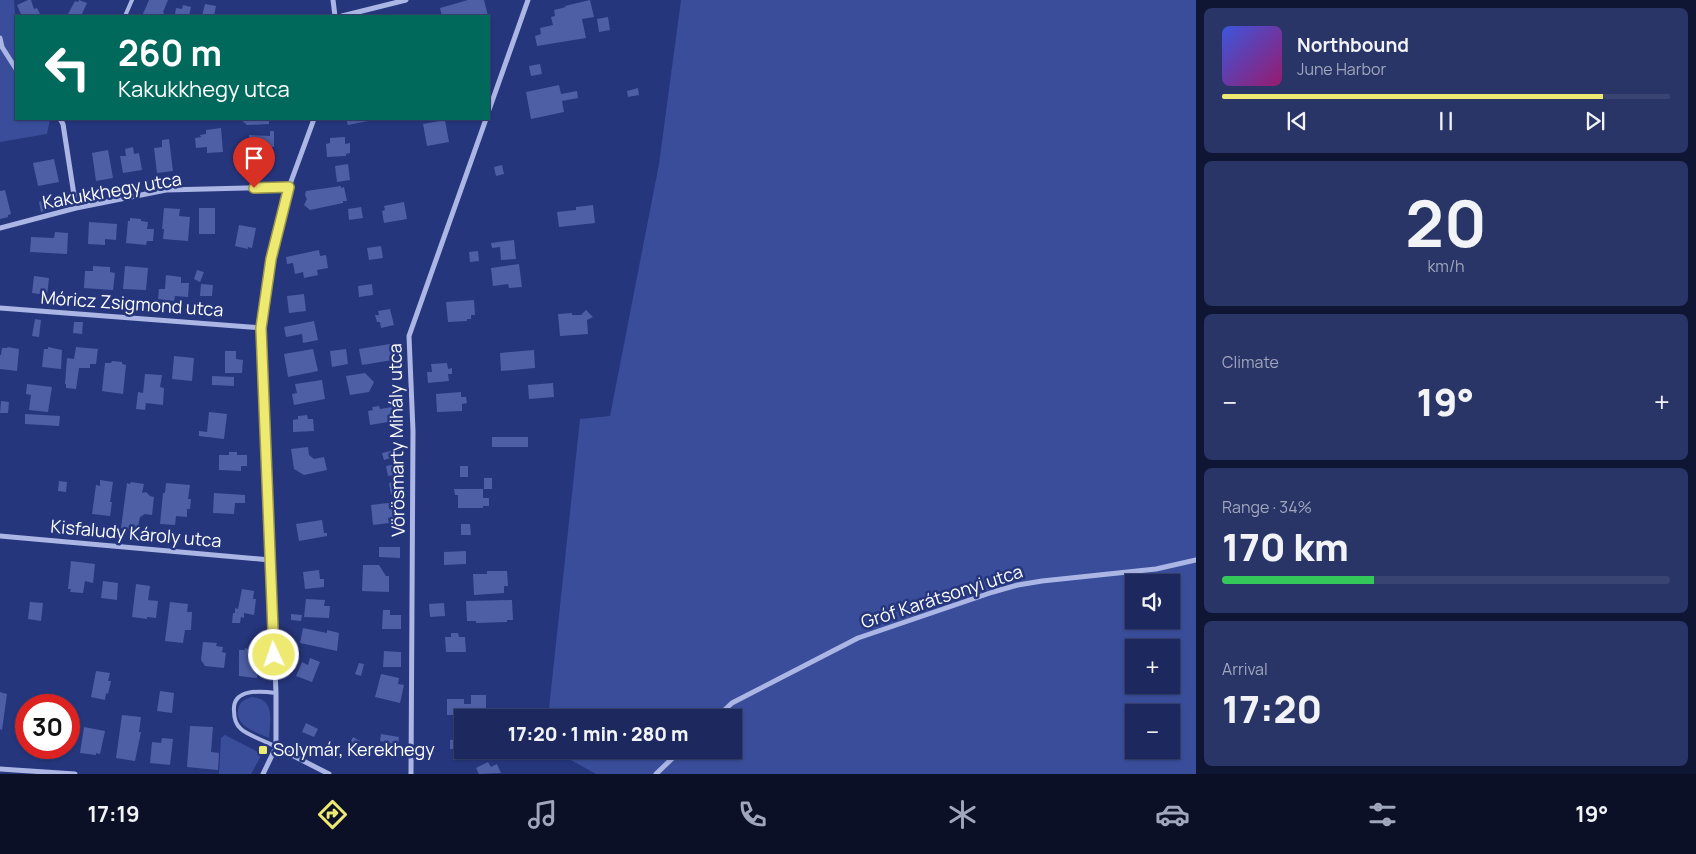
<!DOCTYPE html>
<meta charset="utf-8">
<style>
body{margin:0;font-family:Manrope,sans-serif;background:#293467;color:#f1f3f6;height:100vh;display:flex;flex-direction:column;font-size:19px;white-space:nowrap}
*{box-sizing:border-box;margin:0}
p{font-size:16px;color:#a0a6bc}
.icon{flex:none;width:28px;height:28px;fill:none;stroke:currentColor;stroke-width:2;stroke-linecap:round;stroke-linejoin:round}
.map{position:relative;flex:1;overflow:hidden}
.panel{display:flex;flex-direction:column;gap:8px;padding:8px;background:#0f1634;width:500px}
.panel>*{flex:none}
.banner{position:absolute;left:15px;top:15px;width:475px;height:105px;border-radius:0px;box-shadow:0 1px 4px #0004,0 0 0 1px #3a4473;background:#00695c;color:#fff;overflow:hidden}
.controls{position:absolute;left:1125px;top:574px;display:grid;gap:10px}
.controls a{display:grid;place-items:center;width:55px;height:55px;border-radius:0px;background:#1c285e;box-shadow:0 1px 4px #0004,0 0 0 1px #3a4473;font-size:25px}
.speed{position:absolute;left:15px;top:694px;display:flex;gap:10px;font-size:25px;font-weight:700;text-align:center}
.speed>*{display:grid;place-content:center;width:65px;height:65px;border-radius:50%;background:#1c285e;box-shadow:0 1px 4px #0004,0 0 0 1px #3a4473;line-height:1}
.speed .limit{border:8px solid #d22;background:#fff;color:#111}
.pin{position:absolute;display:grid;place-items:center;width:42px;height:42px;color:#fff;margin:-51px -21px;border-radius:50% 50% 50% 0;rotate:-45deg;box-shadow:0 0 5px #0007}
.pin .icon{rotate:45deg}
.me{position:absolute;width:55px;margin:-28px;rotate:357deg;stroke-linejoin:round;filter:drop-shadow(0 0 4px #0008)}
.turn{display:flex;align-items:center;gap:18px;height:105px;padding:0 20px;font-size:22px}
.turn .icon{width:65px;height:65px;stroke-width:2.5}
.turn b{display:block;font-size:35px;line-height:42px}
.big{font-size:38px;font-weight:800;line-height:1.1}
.panel .widget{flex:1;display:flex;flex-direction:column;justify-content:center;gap:8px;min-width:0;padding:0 18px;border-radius:8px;background:#293467}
.panel .dial{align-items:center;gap:0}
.dial b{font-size:65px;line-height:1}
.song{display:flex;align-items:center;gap:15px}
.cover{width:60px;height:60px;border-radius:8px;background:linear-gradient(135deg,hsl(230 70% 55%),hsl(320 70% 35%))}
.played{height:5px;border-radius:2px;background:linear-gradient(90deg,#eee970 85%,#3a4473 85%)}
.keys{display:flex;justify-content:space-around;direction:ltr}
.heat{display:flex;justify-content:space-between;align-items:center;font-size:28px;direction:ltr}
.charge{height:8px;border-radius:4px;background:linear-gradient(90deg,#34c759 34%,#3a4473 0)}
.trip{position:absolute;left:454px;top:709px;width:288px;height:50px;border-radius:0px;background:#1c285e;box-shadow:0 1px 4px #0004,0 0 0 1px #3a4473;font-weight:800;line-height:50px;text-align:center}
.tabs{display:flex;height:80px;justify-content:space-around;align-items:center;background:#0b1026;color:#a0a6bc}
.tabs .icon{width:35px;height:35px}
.tabs .active{color:#eee970}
.tabs b{font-size:22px;color:#f1f3f6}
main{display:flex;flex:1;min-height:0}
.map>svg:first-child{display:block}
.green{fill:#394d9a;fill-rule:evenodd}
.building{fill:#4e5fa6}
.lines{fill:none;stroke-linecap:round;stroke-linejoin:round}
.service{stroke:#abb6e5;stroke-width:4}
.minor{stroke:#abb6e5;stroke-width:5}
.route-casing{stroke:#9b9749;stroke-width:12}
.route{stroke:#eee970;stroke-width:9}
.poi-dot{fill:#eee970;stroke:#26367d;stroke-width:2}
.labels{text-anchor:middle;stroke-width:5;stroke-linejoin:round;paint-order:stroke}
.street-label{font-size:18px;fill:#fff;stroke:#26367d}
.poi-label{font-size:18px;fill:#fff;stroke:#26367d;text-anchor:start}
</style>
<main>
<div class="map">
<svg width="1196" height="774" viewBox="0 0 1196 774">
<rect width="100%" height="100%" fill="#26367d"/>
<path class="green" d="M0,0H14L16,28V119H50L47,134L0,142Z
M681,0H1196V774H596L553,750H732V718H548L580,419L610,416L659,164ZM1134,582H1171V620H1134ZM1134,648H1171V685H1134ZM1134,712H1171V750H1134Z
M252,697C276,699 270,721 269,738C257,732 235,727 238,710C239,702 245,699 252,697Z
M225,735L262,754L251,774H219L221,738Z"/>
<path class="building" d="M28,0H31L34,9L37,8L41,16H16L21,14L17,5Z
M79,0L87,3L81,16H72L68,14L75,1L78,2Z
M149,0H168L163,12H164L163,16H142Z
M468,0H484L488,16H442L440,8Z
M590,0L594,17L582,19L586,38L537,46L535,36L541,34L540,28L553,25L551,17L555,16L554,10L566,7L565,6Z
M205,4L216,6L214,16H202Z
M183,5L191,7L189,16H172V14H175L176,8L182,9Z
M608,17L610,30L599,32L597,19Z
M540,64L542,74L531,76L529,66Z
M559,85L561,94L577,91L578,98L562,101L564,112L531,119L526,92Z
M638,88L639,95L628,97L627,91Z
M240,119H269V124L247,125Z
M346,119H373V120L348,125Z
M445,120L449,142L427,146L423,124Z
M221,128L223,152L207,153V147L196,148L195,138L201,137L200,135L206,134V130Z
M270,131H274V147H268V150L249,149V135L270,136Z
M345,137V144L350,143V153L346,154V156L327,157L326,144L330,143V138Z
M169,139L173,171L157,173L154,148L162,147V140Z
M133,147L134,154L139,153L142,170L123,173L120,156H126L125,149Z
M108,150L113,178L96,181L92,153Z
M54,159L59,182L38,186L33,163Z
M348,164L350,180L337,182L335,166Z
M502,165L504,174L496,176L494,167Z
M341,186V188L344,187L347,201H343V203L310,210L304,205L307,199L305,195L306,191Z
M5,190L11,214L8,215V217L0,219V191Z
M48,199L50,209L41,212L39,202Z
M404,202L407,219L384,223L382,211L385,210L384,206Z
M593,205L595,223L559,227L557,212L576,210V207Z
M361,207L363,218L349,220L348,209Z
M164,208L180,209L179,216L190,217L188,241L163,239L164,229H162Z
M199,208H215V234H199Z
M130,218L141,219V221L148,222L147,229H154L153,241H147L146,245L126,243L128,221H130Z
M89,222L117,224L116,240L105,239V245L88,244Z
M239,225L256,228L252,248L248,247V249L235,246Z
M55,232L68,233L67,254L30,252L31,237L54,238Z
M514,240L516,259L501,260L500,247L492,248L491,243Z
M381,246L383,258L369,260L367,248Z
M319,250L320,256L326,255L328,268L317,270L318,275L304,278L303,272L295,274L293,263L287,264L286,257Z
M478,251L479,261L470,262L469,252Z
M519,264L522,287L509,288L508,284L493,286L491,268Z
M93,266L110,267V272L115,273L113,290L84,288L85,271H93Z
M125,266L148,268L146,290L123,289Z
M197,270L204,272L200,282L194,279Z
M166,275L181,277V283H189L188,297L175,296L174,301L158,299L159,289H165Z
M34,276L49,278L47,295L32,293Z
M201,284L213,285L212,296H200Z
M372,284L373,295L359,297L358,286Z
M304,294L306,311L289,313L287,296Z
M474,300L475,315H471V319H467V321L448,322L446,302Z
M390,309L394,325L381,328L380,322H377L375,315H379L378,311Z
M586,310L593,317L587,320L588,334L560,336L558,314L572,313V315H581Z
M35,319L41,320L39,337L32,336Z
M314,321L318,340L303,343L302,334L286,337L284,327Z
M74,322H83L82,334L73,333Z
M390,344L393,360L362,365L359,349Z
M8,347L19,349L17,371L0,369V355H1L2,348H7Z
M48,347L62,350L61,369L42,367L44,349H48Z
M76,347L98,349L96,364H90V368H79L76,389L66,388V384H65L67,358L74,359Z
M313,349L318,371L288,377L284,354Z
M346,349L348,364L332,367L330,351Z
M534,350L535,368L501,371L500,353Z
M225,351H236V359L243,360L242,373H225Z
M174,356L194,358L192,381L172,379Z
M112,361L122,362V364L126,365L123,394L102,391L105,363H111Z
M447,363L448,369L452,368V374H448L449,381L428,383L427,372H432L431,364Z
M365,373L374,382L369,392L350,395L346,376Z
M145,374L162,375L160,387L164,388L163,405L146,403L145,410L136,409L138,392L143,393Z
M212,376L234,377V386L212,385Z
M322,380L325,399L294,405L292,394L297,393L295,384Z
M553,383L554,397L529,399L528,385Z
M27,384L52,387L48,412L29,410L31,395L26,394Z
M461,392V397H466L467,403L462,404V411L437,412L436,394Z
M1,401L9,402L8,413H0Z
M379,406L380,409L392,407L394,421L370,425L368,411L373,410L372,407Z
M209,412L227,414L224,439L199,436V431L207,432Z
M25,414L60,416L59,426L25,424Z
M307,415L308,419H313L314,431L293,432V420L298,419V416Z
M492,437H528V447H492Z
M308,447L309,455L314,459L324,457L327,470L304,475L294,469L291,449Z
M395,450L397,456L384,460L382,453Z
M229,452H237V455H247V466H241V471L219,470V455H229Z
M397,464L399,474L388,476L386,466Z
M460,466H468V477H460Z
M484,478H492V489H484Z
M100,480L113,482L110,502H112L110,516L92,514L96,485L100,486Z
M59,481L67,482L66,492L58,491Z
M399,481L401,493L391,495L389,483Z
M131,482L144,484L142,493L146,492L150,496L154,497L152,515L145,514L140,517L137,531L121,528L127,483L130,484Z
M166,483L190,485L188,499H191L190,509H187V517L176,516L175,525L160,524L163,493H165Z
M454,489H483V498H489V506H483V508H458V495H455Z
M214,493L245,495V503H235L234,514L213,513Z
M396,502L398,517L388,518L389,523L373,525L371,505Z
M322,520L324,533H327V536L299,541L296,524Z
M461,524H470L471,535H461Z
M379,547H400V558L379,557Z
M466,551V564L444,565V552Z
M71,561L95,564L93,583L85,581L83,593L70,592L71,589H68Z
M363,565H379L386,576H389V592L362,591Z
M319,570L320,579H324V587L305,589L303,572Z
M487,571H507L508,586H504V593L474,595L473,574H487Z
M103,581L118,583L117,600L101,598Z
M136,584L150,586L148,600L158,601L156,618L147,617V619L132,617Z
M242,589L254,591L253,599H256L254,615L244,613V618L241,617L240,623H232L233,613H235V608L238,609Z
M306,599L325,600L324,606H330L329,618L304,617Z
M512,600L513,620H507V622L476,623V621H467L466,601Z
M30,602L43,603L41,621L28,619Z
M170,602L188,604L187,612H192L191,630H185L183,643L165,641Z
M444,603L445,616L430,617L429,604Z
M383,610H390V615H401V629H382Z
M291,614L302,615L301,621L291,620Z
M303,628L327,633V630L339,633L337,651L300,643Z
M451,633H458L459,637H465L466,652H446L445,637H451Z
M203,642L217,643L216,646L223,647L222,652L226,653L224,668L205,666L201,660Z
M245,648L260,652L257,678L239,676V650H245Z
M384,651L401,652V667H383Z
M310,658L320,662L312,682L296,676L302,662L308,665Z
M359,663L364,664L361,676L355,674Z
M96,671L110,673L108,681H111L108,694L106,693L105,700L91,697Z
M381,674L399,678L398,684L404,685L400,703L375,697Z
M160,691L174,693L172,713L157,711Z
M0,692L7,694L2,730L0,729Z
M471,695H486V715H473V718L455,719V715H447V699H464V704H471Z
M69,712L76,713L74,725L69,733Z
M122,715L141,717L139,732H141L135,761L116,758Z
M306,723L318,729L314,737L302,732Z
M190,726L213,727L211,752L219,753L218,770L187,767Z
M84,727L105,731L100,754L96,753V755L80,753Z
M381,734L399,737L398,745L380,741Z
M353,737L360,741L353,755L346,751Z
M162,738L173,739L170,765L150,763L152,742L161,743Z
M462,739V749H450V740Z
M48,748H66L65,754L47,752Z
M488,762L491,767L497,764L501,773L479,774L476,768Z"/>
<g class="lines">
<path class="service" d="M125,16L132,0
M276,747C266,741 249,736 241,729C235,724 234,718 234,711C232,688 261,691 276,693"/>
<path class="minor" d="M333,0L335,16
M342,16L406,0
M0,38L2,47L16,69
M489,110L528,0
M60,119L63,124L76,208
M0,228L76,208L166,190L289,187
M0,308L261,328
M0,536L270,560
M716,718L732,703L858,638L993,592L1018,585L1042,581L1156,569L1196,560
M276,747L329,774
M0,769L75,774
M263,774L276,747V693L261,328L271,259L289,187L314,119
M411,774L413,431L409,336L486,119
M656,774L681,750"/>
</g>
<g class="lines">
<defs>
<path id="route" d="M254,188L289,187L271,259L261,328L274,655"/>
</defs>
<use href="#route" class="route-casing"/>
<use href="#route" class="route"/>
</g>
<rect class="poi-dot" x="258" y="745" width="10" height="10" rx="2.5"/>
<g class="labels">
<g class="street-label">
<text transform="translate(112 191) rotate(-10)" y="6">Kakukkhegy utca</text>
<text transform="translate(132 304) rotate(4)" y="6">Móricz Zsigmond utca</text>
<text transform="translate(397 440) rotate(-91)" y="6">Vörösmarty Mihály utca</text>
<text transform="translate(136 534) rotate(5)" y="6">Kisfaludy Károly utca</text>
<text transform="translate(942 597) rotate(-18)" y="6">Gróf Karátsonyi utca</text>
</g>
<g class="poi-label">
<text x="273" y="756">Solymár, Kerekhegy</text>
</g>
</g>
</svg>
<div class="controls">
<a><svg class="icon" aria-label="sound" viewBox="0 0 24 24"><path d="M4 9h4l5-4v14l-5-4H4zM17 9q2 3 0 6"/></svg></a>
<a>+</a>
<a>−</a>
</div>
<div class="speed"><div class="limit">30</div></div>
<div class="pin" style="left:254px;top:188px;background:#d93025"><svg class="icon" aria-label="arrive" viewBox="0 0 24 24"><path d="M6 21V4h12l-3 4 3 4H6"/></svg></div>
<svg class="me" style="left:274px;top:655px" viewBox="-20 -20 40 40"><circle r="17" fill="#eee970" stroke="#fff" stroke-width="3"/><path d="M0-11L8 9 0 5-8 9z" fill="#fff"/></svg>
<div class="trip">17:20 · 1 min · 280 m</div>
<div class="banner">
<div class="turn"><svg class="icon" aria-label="left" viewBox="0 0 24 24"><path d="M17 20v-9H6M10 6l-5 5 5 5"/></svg><div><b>260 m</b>Kakukkhegy utca</div></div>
</div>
</div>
<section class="panel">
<div class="widget">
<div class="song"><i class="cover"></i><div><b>Northbound</b><p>June Harbor</p></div></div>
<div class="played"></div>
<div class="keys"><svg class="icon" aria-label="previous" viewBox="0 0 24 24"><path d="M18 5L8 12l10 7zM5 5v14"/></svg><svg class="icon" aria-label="pause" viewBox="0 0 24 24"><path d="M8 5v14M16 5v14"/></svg><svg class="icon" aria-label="next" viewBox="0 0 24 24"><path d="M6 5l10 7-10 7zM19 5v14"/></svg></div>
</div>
<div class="widget dial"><b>20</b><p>km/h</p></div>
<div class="widget"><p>Climate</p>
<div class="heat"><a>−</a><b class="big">19°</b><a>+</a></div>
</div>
<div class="widget"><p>Range · 34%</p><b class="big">170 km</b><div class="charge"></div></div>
<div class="widget"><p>Arrival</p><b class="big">17:20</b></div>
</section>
</main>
<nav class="tabs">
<b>17:19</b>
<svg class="icon active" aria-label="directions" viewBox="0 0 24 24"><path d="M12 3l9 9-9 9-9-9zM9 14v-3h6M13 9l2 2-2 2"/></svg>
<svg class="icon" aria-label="music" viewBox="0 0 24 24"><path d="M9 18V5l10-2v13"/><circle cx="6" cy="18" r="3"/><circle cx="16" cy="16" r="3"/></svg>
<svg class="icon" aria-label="phone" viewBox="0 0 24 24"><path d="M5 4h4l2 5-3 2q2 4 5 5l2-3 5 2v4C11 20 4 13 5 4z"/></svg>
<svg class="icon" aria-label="climate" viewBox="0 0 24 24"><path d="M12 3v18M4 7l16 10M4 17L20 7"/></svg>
<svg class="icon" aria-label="car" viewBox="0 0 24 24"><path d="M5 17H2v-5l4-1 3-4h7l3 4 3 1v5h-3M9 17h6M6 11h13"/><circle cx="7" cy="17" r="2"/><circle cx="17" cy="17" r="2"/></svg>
<svg class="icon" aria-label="filters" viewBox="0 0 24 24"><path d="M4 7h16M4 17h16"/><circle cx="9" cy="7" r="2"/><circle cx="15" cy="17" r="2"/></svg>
<b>19°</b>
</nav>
